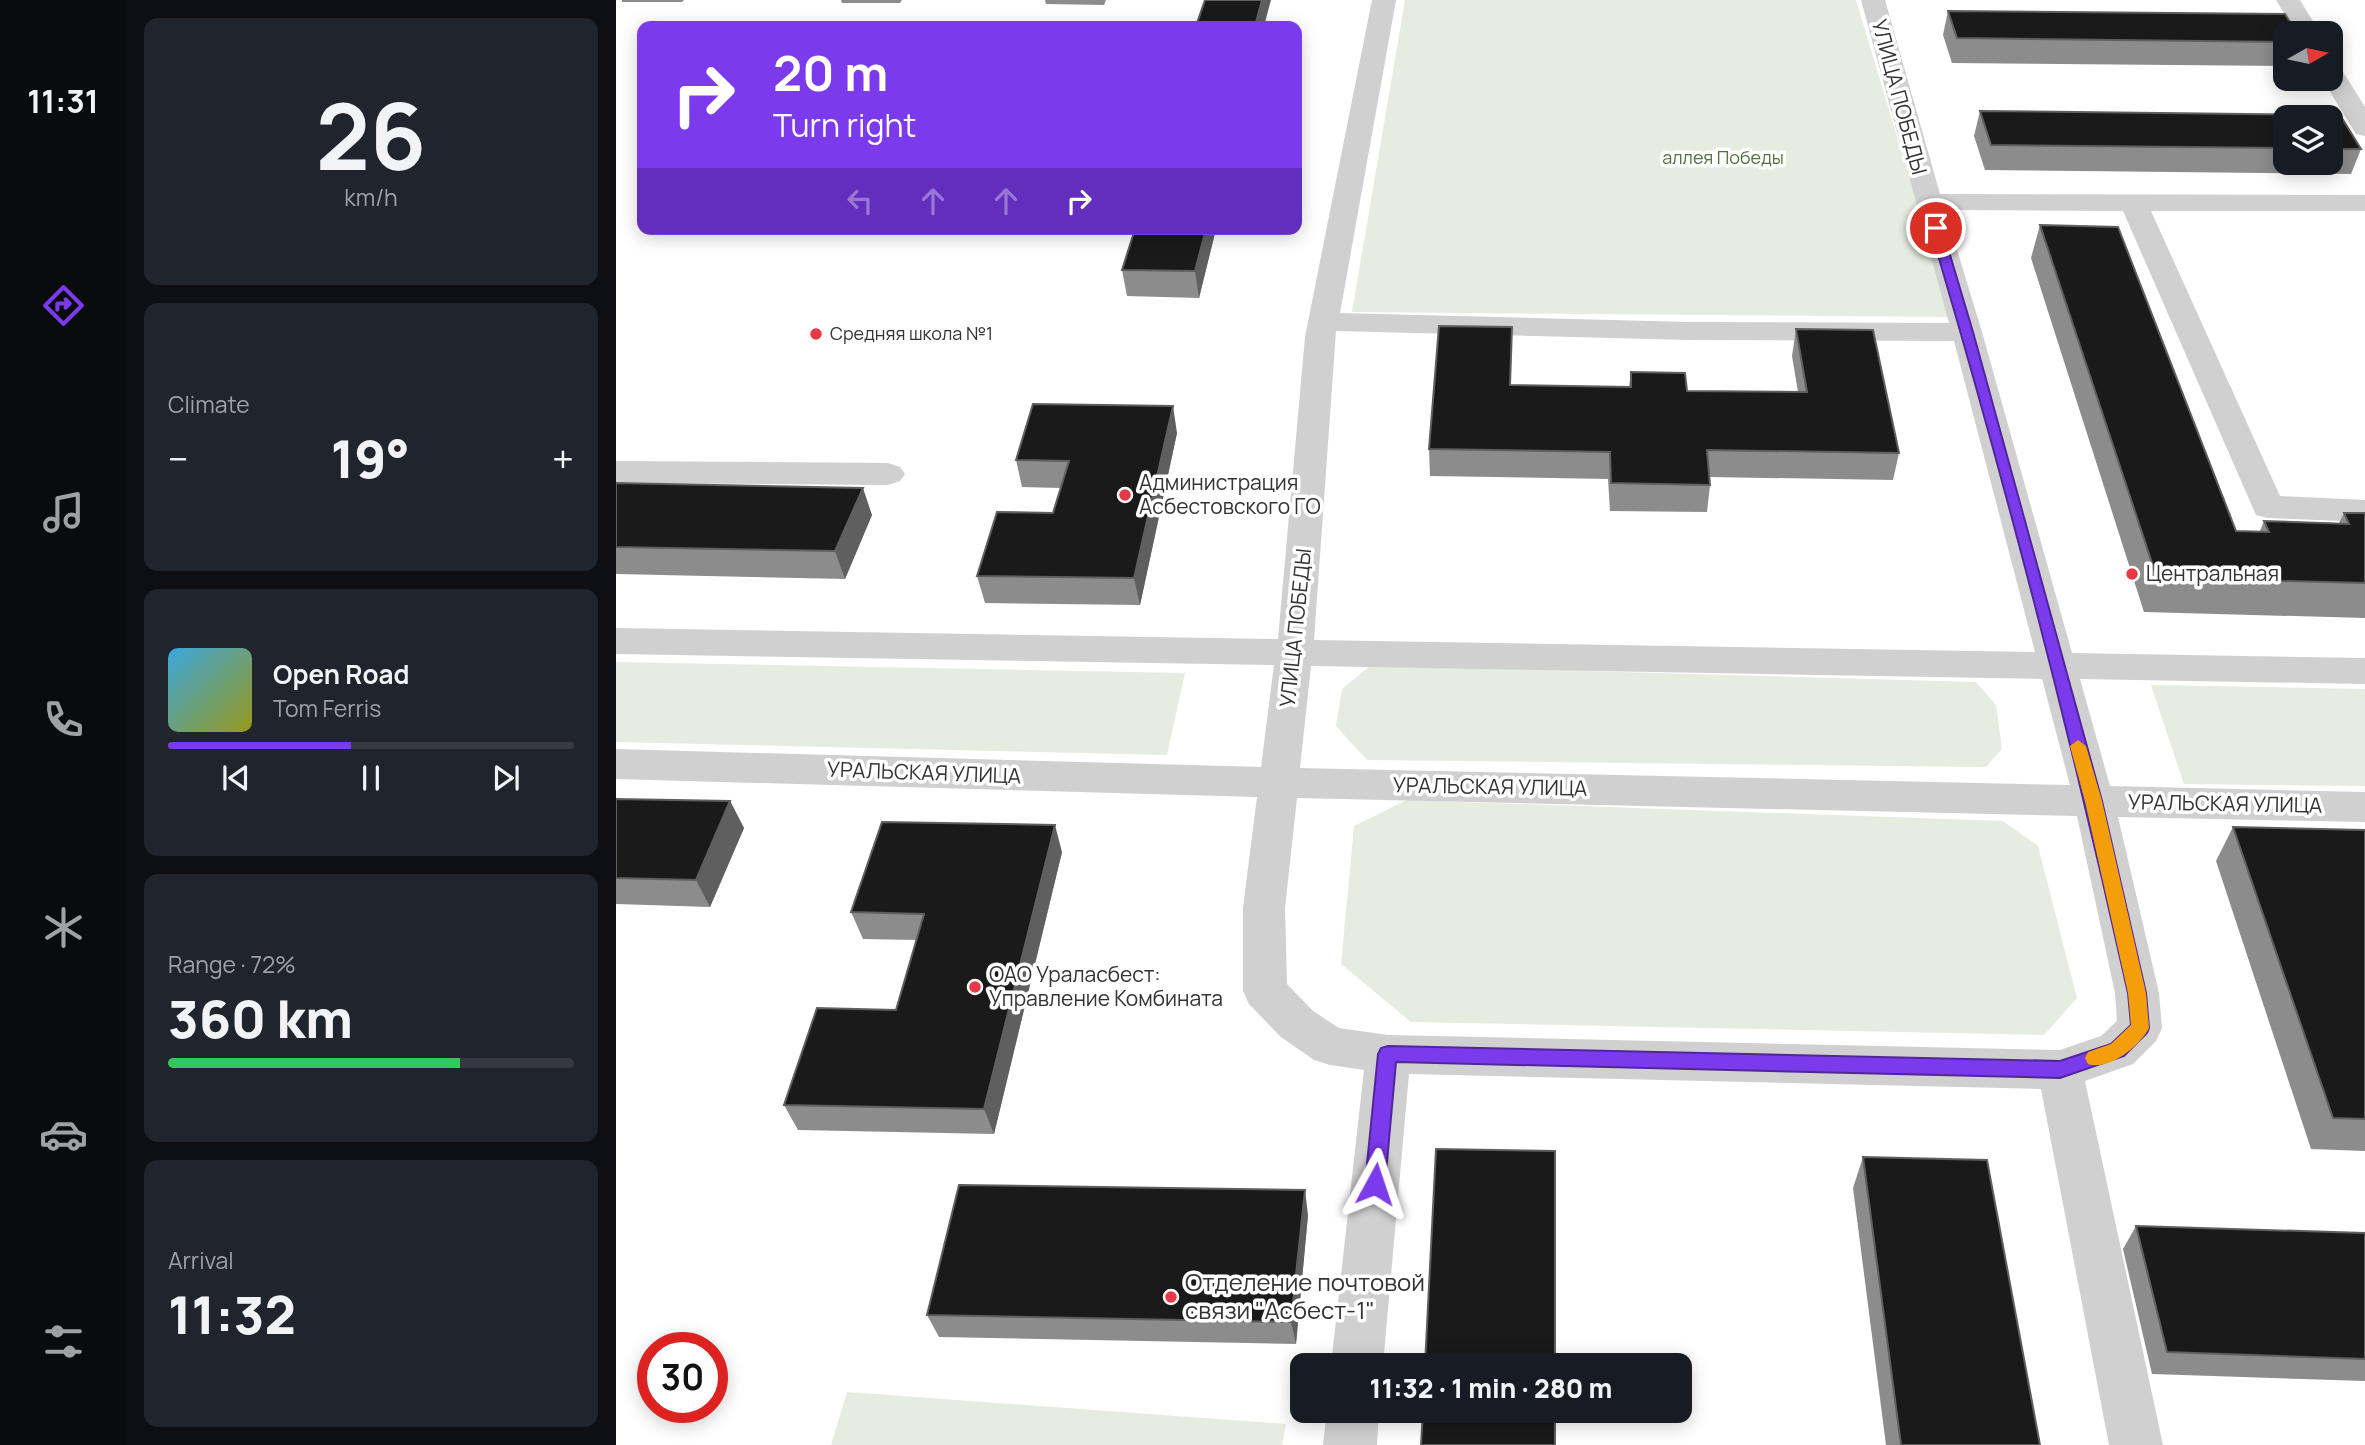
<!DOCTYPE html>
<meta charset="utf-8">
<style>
body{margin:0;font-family:Manrope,sans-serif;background:#20242c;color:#f1f3f6;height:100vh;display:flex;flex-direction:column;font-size:26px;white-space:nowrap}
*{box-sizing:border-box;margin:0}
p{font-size:23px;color:#9ea1a6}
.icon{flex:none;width:38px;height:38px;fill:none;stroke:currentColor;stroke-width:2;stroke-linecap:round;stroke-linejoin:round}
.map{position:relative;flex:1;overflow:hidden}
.panel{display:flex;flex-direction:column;gap:18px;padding:18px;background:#0d0f14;width:490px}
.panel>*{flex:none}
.banner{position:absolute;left:21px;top:21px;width:665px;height:214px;border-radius:14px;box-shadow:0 4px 18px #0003;background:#7c3aed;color:#fff;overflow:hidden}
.needle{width:46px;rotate:81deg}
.tools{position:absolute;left:1657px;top:21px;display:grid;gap:14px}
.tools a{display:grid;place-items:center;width:70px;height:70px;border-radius:14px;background:#171b24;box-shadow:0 4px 18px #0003;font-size:35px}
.speed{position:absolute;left:21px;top:1332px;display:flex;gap:14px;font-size:35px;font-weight:700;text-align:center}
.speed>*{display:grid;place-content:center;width:91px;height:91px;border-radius:50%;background:#171b24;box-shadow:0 4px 18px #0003;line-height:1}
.speed .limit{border:10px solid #d22;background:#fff;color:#111}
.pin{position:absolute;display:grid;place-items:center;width:60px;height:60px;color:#fff;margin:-30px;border:4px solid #fff;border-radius:50%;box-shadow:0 2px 7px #0007}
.me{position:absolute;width:77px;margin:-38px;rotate:5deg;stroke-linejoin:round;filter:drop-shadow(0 0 5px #0008)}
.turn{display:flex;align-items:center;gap:24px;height:147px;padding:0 21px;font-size:32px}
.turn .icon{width:91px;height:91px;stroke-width:2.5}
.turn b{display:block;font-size:49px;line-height:60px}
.lanes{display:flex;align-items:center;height:66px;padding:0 21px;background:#0003;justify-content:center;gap:35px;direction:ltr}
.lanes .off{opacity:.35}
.big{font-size:52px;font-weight:800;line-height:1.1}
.panel .widget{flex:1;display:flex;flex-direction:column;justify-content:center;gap:10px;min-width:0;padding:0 24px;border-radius:14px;background:#20242c}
.panel .dial{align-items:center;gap:0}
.dial b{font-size:91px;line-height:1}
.song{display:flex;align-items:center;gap:21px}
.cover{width:84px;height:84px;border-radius:10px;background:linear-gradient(135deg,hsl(200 70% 55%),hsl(60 70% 35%))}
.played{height:7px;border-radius:4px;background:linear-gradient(90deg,#7c3aed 45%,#363941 45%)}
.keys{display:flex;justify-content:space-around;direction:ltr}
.heat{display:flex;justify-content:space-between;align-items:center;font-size:38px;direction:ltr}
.charge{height:10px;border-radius:5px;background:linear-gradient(90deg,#34c759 72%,#363941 0)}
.trip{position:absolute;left:674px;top:1353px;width:402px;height:70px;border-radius:14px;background:#171b24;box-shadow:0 4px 18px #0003;font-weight:800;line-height:70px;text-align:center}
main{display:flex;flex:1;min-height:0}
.dock{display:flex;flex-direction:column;width:126px;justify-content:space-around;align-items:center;background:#090b0e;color:#9ea1a6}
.dock .icon{width:49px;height:49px}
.dock .on{color:#7c3aed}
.dock b{font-size:32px;color:#f1f3f6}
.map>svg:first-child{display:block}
.green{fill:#e6ecdf}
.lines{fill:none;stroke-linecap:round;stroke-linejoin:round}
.minor{fill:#d0d0d0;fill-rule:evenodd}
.wall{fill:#8c8c8c;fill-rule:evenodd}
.shaded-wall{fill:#5f5f5f}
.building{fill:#1a1a1a;stroke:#5f5f5f;stroke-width:2}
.route{fill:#7c3aed;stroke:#51269a;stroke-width:2}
.slow{fill:#f59e0b}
.poi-dot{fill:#e63946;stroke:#fff;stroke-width:2.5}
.labels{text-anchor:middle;stroke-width:7;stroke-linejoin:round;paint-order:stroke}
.far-park-label{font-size:18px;fill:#56703f;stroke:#fff}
.far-poi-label{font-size:18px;fill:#333;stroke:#fff;text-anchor:start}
.street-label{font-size:21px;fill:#333;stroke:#fff}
.poi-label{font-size:21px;fill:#333;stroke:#fff;text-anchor:start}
.near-poi-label{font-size:24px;fill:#333;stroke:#fff;text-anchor:start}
</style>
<main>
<nav class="dock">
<b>11:31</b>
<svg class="icon on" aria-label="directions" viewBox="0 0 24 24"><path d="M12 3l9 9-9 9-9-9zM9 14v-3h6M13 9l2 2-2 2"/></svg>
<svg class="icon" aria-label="music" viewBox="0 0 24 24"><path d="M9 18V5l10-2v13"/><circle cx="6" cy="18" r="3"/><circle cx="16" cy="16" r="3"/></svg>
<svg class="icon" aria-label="phone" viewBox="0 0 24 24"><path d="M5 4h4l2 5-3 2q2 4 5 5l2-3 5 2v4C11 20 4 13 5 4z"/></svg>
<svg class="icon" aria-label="climate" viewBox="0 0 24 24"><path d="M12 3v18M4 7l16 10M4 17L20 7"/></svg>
<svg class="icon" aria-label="car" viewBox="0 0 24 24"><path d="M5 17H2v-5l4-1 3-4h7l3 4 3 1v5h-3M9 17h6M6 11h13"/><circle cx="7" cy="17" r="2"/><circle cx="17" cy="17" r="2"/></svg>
<svg class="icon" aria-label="filters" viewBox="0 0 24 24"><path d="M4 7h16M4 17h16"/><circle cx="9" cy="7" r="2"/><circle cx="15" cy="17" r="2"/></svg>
</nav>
<section class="panel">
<div class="widget dial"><b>26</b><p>km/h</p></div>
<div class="widget"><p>Climate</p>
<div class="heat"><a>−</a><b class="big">19°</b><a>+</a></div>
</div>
<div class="widget">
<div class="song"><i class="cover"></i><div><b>Open Road</b><p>Tom Ferris</p></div></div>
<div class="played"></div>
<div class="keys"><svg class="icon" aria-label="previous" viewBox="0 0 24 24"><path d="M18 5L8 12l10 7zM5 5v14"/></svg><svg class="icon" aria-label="pause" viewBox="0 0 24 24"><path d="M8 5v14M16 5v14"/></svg><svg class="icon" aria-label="next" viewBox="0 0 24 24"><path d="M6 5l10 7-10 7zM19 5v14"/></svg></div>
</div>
<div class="widget"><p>Range · 72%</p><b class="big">360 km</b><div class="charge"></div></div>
<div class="widget"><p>Arrival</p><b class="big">11:32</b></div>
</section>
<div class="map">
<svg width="1749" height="1445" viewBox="0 0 1749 1445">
<rect width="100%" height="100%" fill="#fff"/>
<path class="green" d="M789,0H1240L1335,317L736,312Z
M0,662L569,673L551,755L0,742Z
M755,665L1360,682L1380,705L1386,749L1370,767L751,760L720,726L726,689Z
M1535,685L1749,689V786L1568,784Z
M791,800L1387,821L1422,846L1461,998L1428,1035L795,1022L725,964L738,826Z
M231,1392L670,1424L666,1445H215Z"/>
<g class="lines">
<path class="minor" d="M756,0H780L724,313L1074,322L1333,323L1245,0H1269L1324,194L1749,195V211H1535L1664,496L1749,500V522L1652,518L1640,515L1507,211L1329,210L1366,332L1456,653L1749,658V684L1464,679L1494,786L1749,792V822L1502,817L1543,993L1546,1028L1540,1041L1517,1064L1469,1081L1547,1445H1493L1425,1089L793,1074L767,1365H715L748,1070L714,1065L698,1060L665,1037L633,1004L627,991V908L641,797L0,779V749L645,767L658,665L0,654V628L662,639L689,337ZM720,331L1074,340L1338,341L1419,652L698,640ZM695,666L1426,679L1454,785L684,768ZM681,798L1461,816L1499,993L1501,1021L1485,1036L1444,1050L772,1035L723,1028L697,1011L671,984L669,908Z
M1660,0H1684L1704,33H1680Z
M1715,64L1724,67L1749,107V136L1740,134L1706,79H1715Z
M0,461L272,463L284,467L289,474L284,481L272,485L0,483Z
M711,1410H763L761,1445H707Z"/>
</g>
<path class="wall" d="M6,0H68L66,2H6Z
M225,0H286L284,3H226Z
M429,0H490L488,5L430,4Z
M1332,11L1670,33V66L1336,63L1327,35Z
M1364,111L1724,115L1745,149L1735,174L1369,170L1358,136ZM1670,117H1715V163H1670Z
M1424,225L1620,531H1644L1648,521L1723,523L1728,513H1749V618L1528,612L1415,258Z
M600,229L583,298L511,296L506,270Z
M1180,329L1283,453L1277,480L1094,477V485L1091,512L994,511L992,479L814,476L813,449L895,385L1013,387L1015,372L1071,391L1182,392L1176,356Z
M561,433L524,605L369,603L361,576L437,513L445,488L406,487L400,460Z
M0,483L256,515L229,579L0,574Z
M0,799L114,801L128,828L94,907L0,904Z
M1617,827L1749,830V1151L1695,1149L1600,861Z
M446,852L378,1134L182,1130L168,1105L280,1010L301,940L247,939L235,912Z
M1247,1157L1424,1445H1270L1237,1188Z
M692,1215L680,1344L323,1337L311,1315Z
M1520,1226L1749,1233V1381L1536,1374L1507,1249Z"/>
<path class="shaded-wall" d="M646,0H655L648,26H639Z
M590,229H600L583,298L579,271Z
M557,406L561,433L524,605L518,578Z
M247,488L256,515L229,579L219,551Z
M114,801L128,828L94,907L80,880Z
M439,825L446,852L378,1134L368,1109Z
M689,1190L692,1215L680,1344L675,1322Z"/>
<path class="building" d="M589,0H646L639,26H580Z
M1332,11L1669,14L1681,33H1670V42L1341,38Z
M1364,111L1724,115L1745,149H1715V117H1670V148L1375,145Z
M1424,225L1502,227L1620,531L1653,532L1648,521L1733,524L1728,513H1749V583L1541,578Z
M519,229H590L579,271L506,270Z
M823,326L896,327L894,385L1015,387V372L1069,373L1071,391L1191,392L1180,329L1257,330L1283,453L1091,450L1094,485L995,483L994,452L813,449Z
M417,404L557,406L518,578L361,576L381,512L437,513L453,461L400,460Z
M0,483L247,488L219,551L0,547Z
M0,799L114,801L80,880L0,878Z
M266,822L439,825L368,1109L168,1105L201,1008L280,1010L308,914L235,912Z
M1617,827L1749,830V1119L1717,1118Z
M820,1149L939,1151V1365H809Z
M1247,1157L1371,1160L1424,1445H1285Z
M343,1185L689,1190L675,1322L311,1315Z
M1520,1226L1749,1233V1359L1551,1352Z
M807,1410H939V1445H805Z"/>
<path class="route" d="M1320,224L1326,228L1357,332L1486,801L1530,993L1533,1028L1531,1033L1508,1056L1444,1078L780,1062L769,1184L766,1190L759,1193L752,1190L749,1184L762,1054L765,1048L772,1046L1444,1061L1495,1044L1515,1025L1512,993C1455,736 1389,480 1314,228Z"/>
<path class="slow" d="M1462,740L1470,746L1486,801L1530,993L1533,1028C1524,1046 1493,1071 1472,1064L1469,1058L1472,1052L1495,1044L1515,1025L1512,993L1469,801L1454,746Z"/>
<g class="poi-dot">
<circle cx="200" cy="334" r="7"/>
<circle cx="509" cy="495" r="7"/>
<circle cx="1516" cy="574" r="7"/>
<circle cx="359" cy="987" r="7"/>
<circle cx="555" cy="1297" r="7"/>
</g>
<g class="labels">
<g class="far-park-label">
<text x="1107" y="164">аллея Победы</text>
</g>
<g class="far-poi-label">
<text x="214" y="340">Средняя школа №1</text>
</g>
<g class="street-label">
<text transform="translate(1283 97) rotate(75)" y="7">УЛИЦА ПОБЕДЫ</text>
<text transform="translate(680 628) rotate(-84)" y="7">УЛИЦА ПОБЕДЫ</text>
<text transform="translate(308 773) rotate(2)" y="7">УРАЛЬСКАЯ УЛИЦА</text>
<text transform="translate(874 787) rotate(1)" y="7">УРАЛЬСКАЯ УЛИЦА</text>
<text transform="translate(1609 804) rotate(1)" y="7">УРАЛЬСКАЯ УЛИЦА</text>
</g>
<g class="poi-label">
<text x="523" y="490">Администрация<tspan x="523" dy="24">Асбестовского ГО</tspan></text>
<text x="1530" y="581">Центральная</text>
<text x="373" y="982">ОАО Ураласбест:<tspan x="373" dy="24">Управление Комбината</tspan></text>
</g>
<g class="near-poi-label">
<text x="569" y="1291">Отделение почтовой<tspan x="569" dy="28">связи "Асбест-1"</tspan></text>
</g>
</g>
</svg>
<div class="tools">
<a><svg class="needle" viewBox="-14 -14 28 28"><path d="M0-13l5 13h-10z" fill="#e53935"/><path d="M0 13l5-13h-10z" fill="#9ea1a6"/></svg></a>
<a><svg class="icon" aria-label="layers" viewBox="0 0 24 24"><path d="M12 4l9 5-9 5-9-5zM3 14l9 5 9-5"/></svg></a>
</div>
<div class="speed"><div class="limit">30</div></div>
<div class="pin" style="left:1320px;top:228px;background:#d93025"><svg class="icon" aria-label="arrive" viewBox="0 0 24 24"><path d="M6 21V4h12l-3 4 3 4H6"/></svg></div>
<svg class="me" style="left:759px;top:1184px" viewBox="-20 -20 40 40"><path d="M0-17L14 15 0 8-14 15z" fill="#7c3aed" stroke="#fff" stroke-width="4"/></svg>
<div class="trip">11:32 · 1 min · 280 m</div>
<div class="banner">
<div class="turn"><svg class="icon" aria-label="right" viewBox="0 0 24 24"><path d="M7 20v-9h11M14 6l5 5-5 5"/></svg><div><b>20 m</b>Turn right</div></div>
<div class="lanes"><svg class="icon off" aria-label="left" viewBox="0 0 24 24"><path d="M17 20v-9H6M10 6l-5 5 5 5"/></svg><svg class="icon off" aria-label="ahead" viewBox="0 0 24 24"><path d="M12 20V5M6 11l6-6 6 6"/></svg><svg class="icon off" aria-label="ahead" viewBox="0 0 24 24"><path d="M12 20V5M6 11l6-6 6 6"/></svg><svg class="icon" aria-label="right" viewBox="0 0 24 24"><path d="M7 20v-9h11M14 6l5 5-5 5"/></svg></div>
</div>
</div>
</main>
